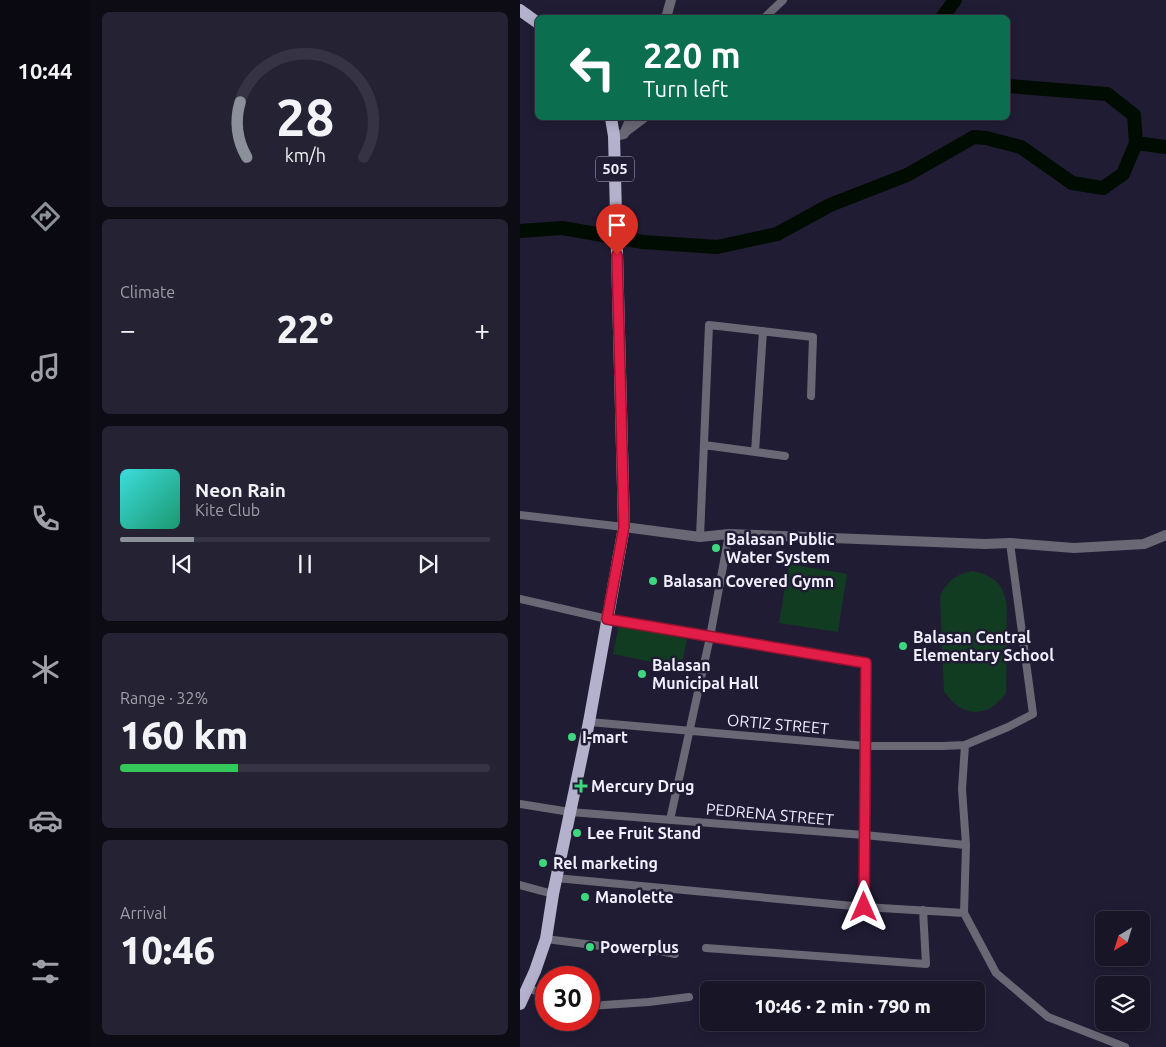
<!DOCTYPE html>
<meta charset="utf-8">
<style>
body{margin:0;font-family:Ubuntu,sans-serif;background:#252233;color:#f1f3f6;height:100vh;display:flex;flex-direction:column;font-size:19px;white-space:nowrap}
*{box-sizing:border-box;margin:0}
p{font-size:16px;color:#9f9fa7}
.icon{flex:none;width:28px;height:28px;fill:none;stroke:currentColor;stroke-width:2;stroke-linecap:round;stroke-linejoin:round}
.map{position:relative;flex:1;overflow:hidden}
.details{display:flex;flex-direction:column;gap:12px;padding:12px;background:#0d0c15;width:430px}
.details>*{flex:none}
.guide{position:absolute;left:15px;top:15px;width:475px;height:105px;border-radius:8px;box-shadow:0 2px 12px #0003,0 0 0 1px #363444;background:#0b6e4f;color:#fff;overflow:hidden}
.needle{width:32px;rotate:218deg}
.tools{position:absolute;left:575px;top:911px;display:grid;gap:10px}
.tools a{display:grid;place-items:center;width:55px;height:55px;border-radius:8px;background:#181527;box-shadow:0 2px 12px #0003,0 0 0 1px #363444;font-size:25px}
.speed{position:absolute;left:15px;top:966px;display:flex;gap:10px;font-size:25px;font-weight:700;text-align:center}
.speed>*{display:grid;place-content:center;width:65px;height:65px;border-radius:50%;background:#181527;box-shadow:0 2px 12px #0003,0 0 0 1px #363444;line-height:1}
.speed .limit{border:8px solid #d22;background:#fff;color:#111}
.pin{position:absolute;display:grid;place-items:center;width:42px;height:42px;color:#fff;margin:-51px -21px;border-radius:50% 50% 50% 0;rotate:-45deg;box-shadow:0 0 5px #0007}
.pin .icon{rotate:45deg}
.me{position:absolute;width:55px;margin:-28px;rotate:0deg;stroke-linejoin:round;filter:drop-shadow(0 0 4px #0008)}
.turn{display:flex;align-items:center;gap:18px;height:105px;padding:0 25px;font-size:22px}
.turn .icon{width:65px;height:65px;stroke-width:2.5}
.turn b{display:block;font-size:35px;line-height:42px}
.big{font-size:38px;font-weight:800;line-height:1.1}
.details .card{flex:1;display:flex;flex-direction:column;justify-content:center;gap:8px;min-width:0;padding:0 18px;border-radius:8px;background:#252233}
.details .dial{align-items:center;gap:0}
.dial svg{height:130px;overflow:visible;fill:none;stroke:#363444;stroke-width:7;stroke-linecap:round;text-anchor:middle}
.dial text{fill:#f1f3f6;stroke:none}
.song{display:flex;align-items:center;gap:15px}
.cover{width:60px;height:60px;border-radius:8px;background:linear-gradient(135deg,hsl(180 70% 55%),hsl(160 70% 35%))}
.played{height:5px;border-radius:2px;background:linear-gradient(90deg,#8c9099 20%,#363444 20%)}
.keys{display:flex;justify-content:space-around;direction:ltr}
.heat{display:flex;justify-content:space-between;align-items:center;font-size:28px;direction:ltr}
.charge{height:8px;border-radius:4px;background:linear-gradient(90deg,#34c759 32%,#363444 0)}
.trip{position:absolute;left:180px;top:981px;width:285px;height:50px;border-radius:8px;background:#181527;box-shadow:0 2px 12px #0003,0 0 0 1px #363444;font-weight:800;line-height:50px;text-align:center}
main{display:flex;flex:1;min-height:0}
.tabs{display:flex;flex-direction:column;width:90px;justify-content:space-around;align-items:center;background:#0a0810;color:#9f9fa7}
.tabs .icon{width:35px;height:35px}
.tabs .on{color:#8c9099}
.tabs b{font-size:22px;color:#f1f3f6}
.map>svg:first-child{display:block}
.green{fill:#123c22}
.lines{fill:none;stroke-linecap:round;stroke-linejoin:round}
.river{stroke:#000c01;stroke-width:14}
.minor{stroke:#6a6875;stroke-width:8}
.tertiary{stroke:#6a6875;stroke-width:10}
.primary{stroke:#b4b1cc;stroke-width:12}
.route-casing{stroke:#92132f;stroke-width:12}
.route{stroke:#e11d48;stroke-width:9}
.poi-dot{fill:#3cd77e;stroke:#201c34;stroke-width:2}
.labels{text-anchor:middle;stroke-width:5;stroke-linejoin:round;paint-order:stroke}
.shield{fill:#201c34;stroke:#b2afc2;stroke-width:1}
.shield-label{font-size:15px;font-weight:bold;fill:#f0eeff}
.poi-label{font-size:16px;font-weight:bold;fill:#f0eeff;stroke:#201c34;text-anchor:start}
.street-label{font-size:16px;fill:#f0eeff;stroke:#201c34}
</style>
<main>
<nav class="tabs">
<b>10:44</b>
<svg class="icon on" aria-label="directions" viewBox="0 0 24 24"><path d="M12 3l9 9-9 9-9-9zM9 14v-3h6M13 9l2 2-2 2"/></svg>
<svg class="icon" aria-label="music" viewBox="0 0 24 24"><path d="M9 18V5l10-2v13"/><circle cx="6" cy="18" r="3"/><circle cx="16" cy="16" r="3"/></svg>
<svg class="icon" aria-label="phone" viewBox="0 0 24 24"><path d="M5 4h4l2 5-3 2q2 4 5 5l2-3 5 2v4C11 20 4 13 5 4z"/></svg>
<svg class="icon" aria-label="climate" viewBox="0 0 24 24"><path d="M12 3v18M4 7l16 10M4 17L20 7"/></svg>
<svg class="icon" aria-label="car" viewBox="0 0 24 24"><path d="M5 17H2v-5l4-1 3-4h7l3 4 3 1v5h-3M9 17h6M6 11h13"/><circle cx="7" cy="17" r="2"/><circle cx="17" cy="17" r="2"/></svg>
<svg class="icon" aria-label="filters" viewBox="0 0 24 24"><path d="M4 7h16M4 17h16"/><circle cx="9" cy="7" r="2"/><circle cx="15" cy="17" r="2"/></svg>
</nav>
<section class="details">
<div class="card dial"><svg viewBox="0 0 100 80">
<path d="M14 69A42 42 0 1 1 86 69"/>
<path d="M14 69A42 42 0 0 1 10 35" stroke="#8c9099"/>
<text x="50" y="56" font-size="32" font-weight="700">28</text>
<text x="50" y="72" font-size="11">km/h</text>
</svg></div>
<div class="card"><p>Climate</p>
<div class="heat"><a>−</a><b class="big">22°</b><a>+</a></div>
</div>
<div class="card">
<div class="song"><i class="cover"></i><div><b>Neon Rain</b><p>Kite Club</p></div></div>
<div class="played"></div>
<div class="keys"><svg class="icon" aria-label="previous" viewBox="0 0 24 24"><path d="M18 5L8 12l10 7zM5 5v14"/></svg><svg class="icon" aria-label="pause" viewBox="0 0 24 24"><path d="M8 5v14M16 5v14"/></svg><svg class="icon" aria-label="next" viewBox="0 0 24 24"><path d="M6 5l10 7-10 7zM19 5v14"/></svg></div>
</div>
<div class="card"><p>Range · 32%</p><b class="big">160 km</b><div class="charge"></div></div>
<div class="card"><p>Arrival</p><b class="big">10:46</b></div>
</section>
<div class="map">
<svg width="646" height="1047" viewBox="0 0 646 1047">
<rect width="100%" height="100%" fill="#201c34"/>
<path class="green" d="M269,564L327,574L318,632L259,623Z
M453,571C476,576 485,586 487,609L486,693C468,719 441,718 424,691L420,596C427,581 436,574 453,571Z
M99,625L167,639L161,668L93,654Z"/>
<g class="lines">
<path class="river" d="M422,18L435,0
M616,143L646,147
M0,231L42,228L123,242L197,247L257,234L310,205L387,175L454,137L466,138L501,147L552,183L583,188L603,174L616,143L614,115L587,94L488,86"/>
<path class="minor" d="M244,18L263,0
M105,133L125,118
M184,445L265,456
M235,452L243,331
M0,515L104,527
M180,537L189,325L293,337L291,396
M0,599L87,619L346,663L344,907
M69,722L345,746H423L445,745L488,727L513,714L490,543
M445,745L442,789L446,845L444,913L476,973L528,1017L605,1047
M0,804L50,812L344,835L446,845
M150,820L190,637L209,534
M36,878L344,907L444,913
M0,885L33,894
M26,939L105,949H130L155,954
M186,948L406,964L403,910
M8,988L26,995
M69,1006L129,1002L169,997"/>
<path class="tertiary" d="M146,18L151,0
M94,136L104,134L111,118
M104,527L180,537L209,534L465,544L490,543L554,548L624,544L646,535"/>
<path class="primary" d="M0,10L18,23
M0,1004L15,971L26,939L33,894L69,722L104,527L94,136L91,118"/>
</g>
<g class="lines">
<defs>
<path id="route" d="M97,255L104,527L87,619L346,663L344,907"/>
</defs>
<use href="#route" class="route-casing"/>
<use href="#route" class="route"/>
</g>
<g class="poi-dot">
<circle cx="196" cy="548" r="5"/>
<circle cx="133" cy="581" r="5"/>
<circle cx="383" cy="646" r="5"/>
<circle cx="122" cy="674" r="5"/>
<circle cx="52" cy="737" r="5"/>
<path d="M58.5 778.5h5v5h5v5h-5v5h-5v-5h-5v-5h5z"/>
<circle cx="57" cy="833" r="5"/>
<circle cx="23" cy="863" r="5"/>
<circle cx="65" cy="897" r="5"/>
<circle cx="70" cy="947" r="5"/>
</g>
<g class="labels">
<rect class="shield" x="76" y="156.5" width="38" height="25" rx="4"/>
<g class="shield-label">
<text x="95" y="174">505</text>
</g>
<g class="poi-label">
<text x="206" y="545">Balasan Public<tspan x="206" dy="18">Water System</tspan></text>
<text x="143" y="587">Balasan Covered Gymn</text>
<text x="393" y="643">Balasan Central<tspan x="393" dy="18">Elementary School</tspan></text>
<text x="132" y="671">Balasan<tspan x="132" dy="18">Municipal Hall</tspan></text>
<text x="62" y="743">I-mart</text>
<text x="71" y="792">Mercury Drug</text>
<text x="67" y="839">Lee Fruit Stand</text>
<text x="33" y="869">Rel marketing</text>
<text x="75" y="903">Manolette</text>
<text x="80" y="953">Powerplus</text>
</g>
<g class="street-label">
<text transform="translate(258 724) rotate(5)" y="6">ORTIZ STREET</text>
<text transform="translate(250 814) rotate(5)" y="6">PEDRENA STREET</text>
</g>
</g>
</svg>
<div class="tools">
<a><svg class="needle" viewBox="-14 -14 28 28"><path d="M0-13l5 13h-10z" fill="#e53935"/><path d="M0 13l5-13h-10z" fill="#9f9fa7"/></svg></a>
<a><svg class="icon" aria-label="layers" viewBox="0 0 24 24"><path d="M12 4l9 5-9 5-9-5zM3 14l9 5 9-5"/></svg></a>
</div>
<div class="speed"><div class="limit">30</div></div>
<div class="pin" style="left:97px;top:255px;background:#d93025"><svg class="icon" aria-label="arrive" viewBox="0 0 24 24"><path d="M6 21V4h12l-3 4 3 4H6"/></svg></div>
<svg class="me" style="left:344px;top:907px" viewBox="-20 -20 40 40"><path d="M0-17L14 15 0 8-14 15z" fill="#e11d48" stroke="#fff" stroke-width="4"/></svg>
<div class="trip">10:46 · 2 min · 790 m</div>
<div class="guide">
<div class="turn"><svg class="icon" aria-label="left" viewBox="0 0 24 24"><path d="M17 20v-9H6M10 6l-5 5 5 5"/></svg><div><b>220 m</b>Turn left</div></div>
</div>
</div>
</main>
